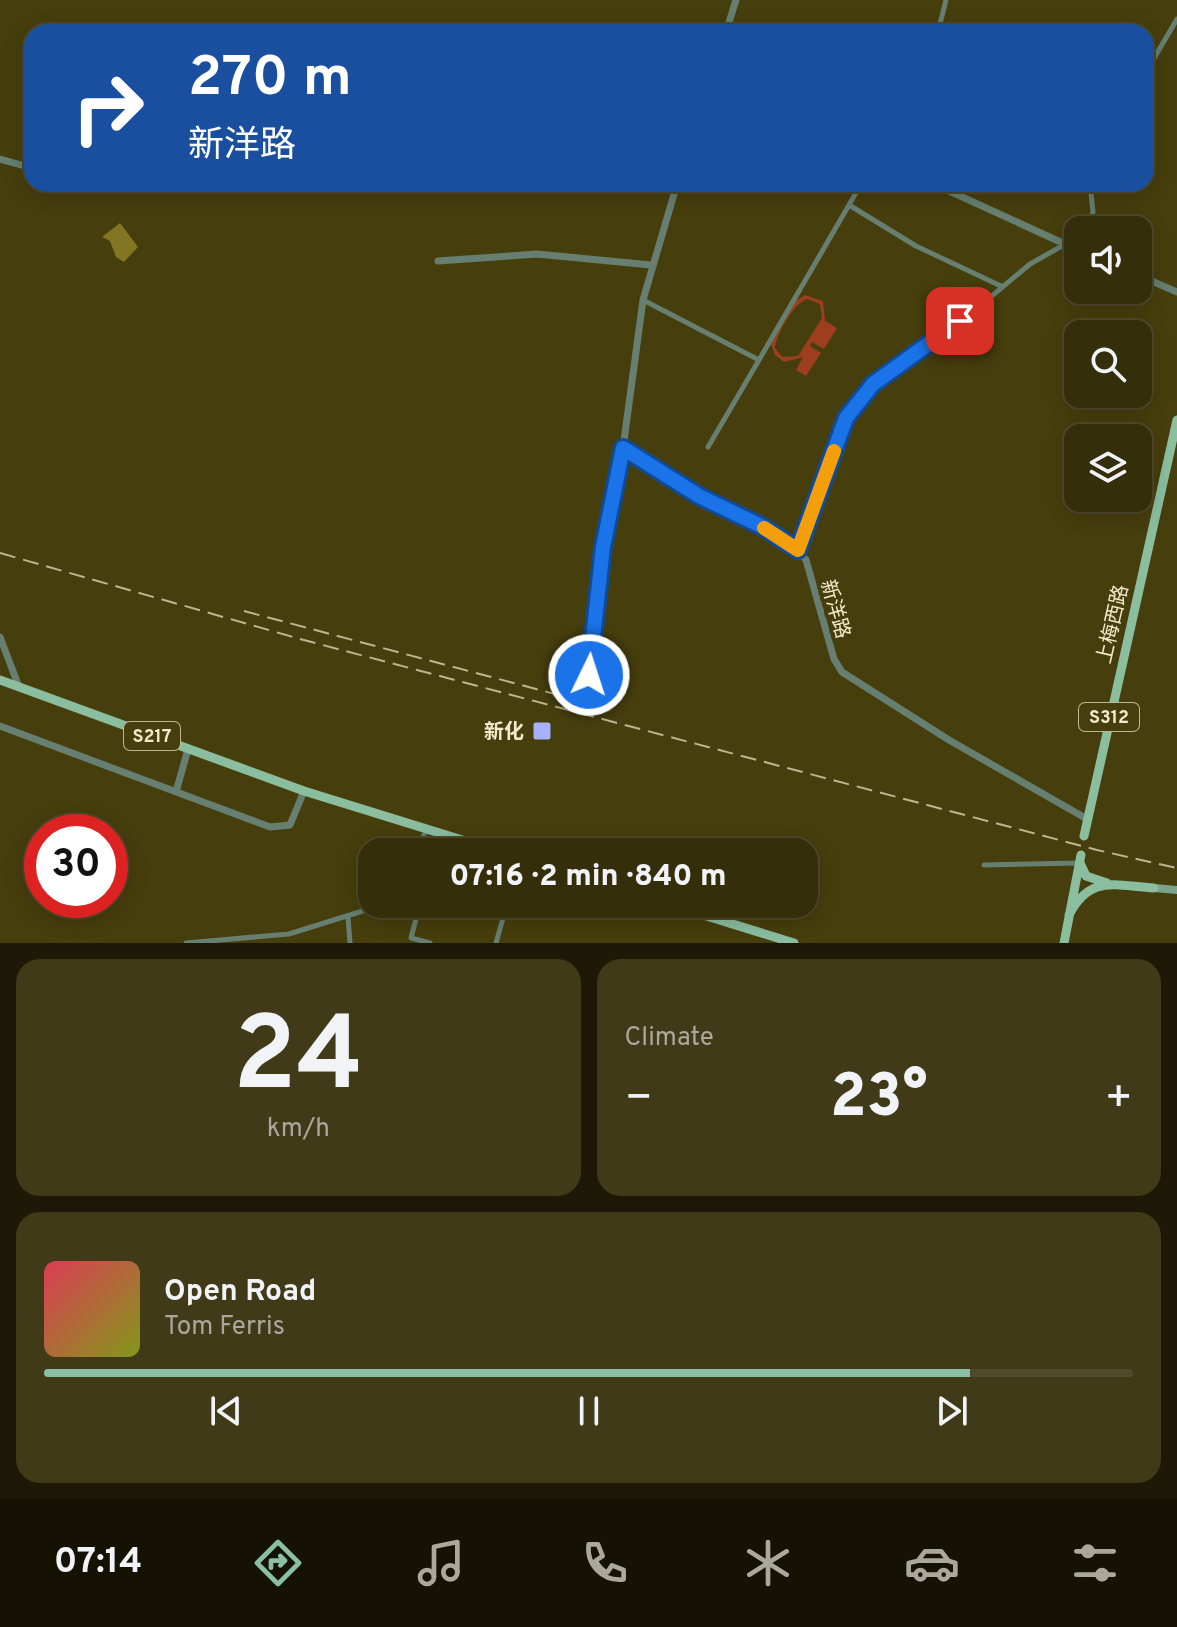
<!DOCTYPE html>
<meta charset="utf-8">
<style>
body{margin:0;font-family:Overpass,"Noto Sans SC",sans-serif;background:#403a18;color:#f1f3f6;height:100vh;display:flex;flex-direction:column;font-size:30px;white-space:nowrap}
*{box-sizing:border-box;margin:0}
p{font-size:26px;color:#aaa89c}
.icon{flex:none;width:44px;height:44px;fill:none;stroke:currentColor;stroke-width:2;stroke-linecap:round;stroke-linejoin:round}
.map{position:relative;height:943px;overflow:hidden}
.drawer{display:flex;flex-direction:column;gap:16px;padding:16px;background:#1d1906;flex:1}
.drawer>*{flex:none}
.guide{position:absolute;left:24px;top:24px;width:1130px;height:168px;border-radius:24px;box-shadow:0 4px 20px #0003,0 0 0 2px #4f4a2b;background:#1a4fa0;color:#fff;overflow:hidden}
.tools{position:absolute;left:1064px;top:216px;display:grid;gap:16px}
.tools a{display:grid;place-items:center;width:88px;height:88px;border-radius:16px;background:#352e0a;box-shadow:0 4px 20px #0003,0 0 0 2px #4f4a2b;font-size:40px}
.speed{position:absolute;left:24px;top:814px;display:flex;gap:16px;font-size:40px;font-weight:700;text-align:center}
.speed>*{display:grid;place-content:center;width:104px;height:104px;border-radius:50%;background:#352e0a;box-shadow:0 4px 20px #0003,0 0 0 2px #4f4a2b;line-height:1}
.speed .limit{border:12px solid #d22;background:#fff;color:#111}
.pin{position:absolute;display:grid;place-items:center;width:68px;height:68px;color:#fff;margin:-34px;border-radius:16px;box-shadow:0 4px 12px #0006}
.me{position:absolute;width:88px;margin:-44px;rotate:4deg;stroke-linejoin:round;filter:drop-shadow(0 0 6px #0008)}
.turn{display:flex;align-items:center;gap:28px;height:168px;padding:0 32px;font-size:36px}
.turn .icon{width:104px;height:104px;stroke-width:2.5}
.turn b{display:block;font-size:56px;line-height:68px}
.big{font-size:60px;font-weight:800;line-height:1.1}
.drawer .card{flex:1;display:flex;flex-direction:column;justify-content:center;gap:12px;min-width:0;padding:0 28px;border-radius:24px;background:#403a18}
.drawer .dial{align-items:center;gap:0}
.dial b{font-size:104px;line-height:1}
.song{display:flex;align-items:center;gap:24px}
.cover{width:96px;height:96px;border-radius:12px;background:linear-gradient(135deg,hsl(350 70% 55%),hsl(70 70% 35%))}
.played{height:8px;border-radius:4px;background:linear-gradient(90deg,#8abfa5 85%,#4f4a2b 85%)}
.keys{display:flex;justify-content:space-around;direction:ltr}
.heat{display:flex;justify-content:space-between;align-items:center;font-size:44px;direction:ltr}
.drawer .tiles{flex:1;display:grid;gap:16px;grid-template-columns:1fr 1fr}
.card:last-child{grid-column:span 2}
.trip{position:absolute;left:358px;top:838px;width:460px;height:80px;border-radius:24px;background:#352e0a;box-shadow:0 4px 20px #0003,0 0 0 2px #4f4a2b;font-weight:800;line-height:80px;text-align:center}
.tabs{display:flex;height:128px;justify-content:space-around;align-items:center;background:#151204;color:#aaa89c}
.tabs .icon{width:56px;height:56px}
.tabs .active{color:#8abfa5}
.tabs b{font-size:36px;color:#f1f3f6}
.map>svg:first-child{display:block}
.green{fill:#9d3e1e;fill-rule:evenodd}
.water{fill:#847523}
.lines{fill:none;stroke-linecap:round;stroke-linejoin:round}
.minor{stroke:#667f70;stroke-width:5}
.tertiary{stroke:#667f70;stroke-width:7}
.secondary{stroke:#7ba38b;stroke-width:8}
.primary{stroke:#8abe9f;stroke-width:9}
.rail{stroke:#bcb591;stroke-width:2;stroke-dasharray:16 8;stroke-linecap:butt}
.route-casing{stroke:#114b97;stroke-width:20}
.route{stroke:#1a73e8;stroke-width:14}
.slow{stroke:#f59e0b;stroke-width:14}
.poi-dot{fill:#a7b1fc;stroke:#473e0d;stroke-width:3}
.labels{text-anchor:middle;stroke-width:8;stroke-linejoin:round;paint-order:stroke}
.shield{fill:#473e0d;stroke:#beb793;stroke-width:2}
.shield-label{font-size:18px;font-weight:bold;fill:#f1ebcc}
.street-label{font-size:20px;fill:#f1ebcc;stroke:#473e0d}
.poi-label{font-size:20px;font-weight:bold;fill:#f1ebcc;stroke:#473e0d;text-anchor:end}
</style>
<div class="map">
<svg width="1177" height="943" viewBox="0 0 1177 943">
<rect width="100%" height="100%" fill="#473e0d"/>
<path class="green" d="M805,295L823,301L825,321L837,328L824,349L812,342L810,346L821,353L806,376L796,370L803,357L784,362L775,355L771,344L795,301ZM807,299L820,304L822,318L798,356L782,357L775,348C777,333 793,304 807,299Z"/>
<path class="water" d="M120,223L138,247L124,262L116,257L110,241L102,237Z"/>
<g class="lines">
<path class="minor" d="M938,32L946,0
M1146,72L1177,19
M849,205L861,184
M1085,230L1093,212L1090,184
M643,300L759,360L849,205L916,246L1001,286
M708,447L759,360
M798,550C817,493 832,429 873,384L943,337L1030,264L1078,237
M617,689L595,682L588,669L603,547L623,448
M417,852L426,830
M433,852L438,834
M984,865L1079,863
M420,904L411,938L430,943
M348,917L350,943
M186,943L289,934L385,904
M496,943L507,904"/>
<path class="tertiary" d="M726,32L736,0
M0,159L32,168
M677,184L643,300L623,448L798,550L806,560L834,659L842,672L949,740L1087,819
M934,184L1078,250
M438,261L537,254L651,265
M1138,275L1177,292
M0,637L19,687
M0,726L270,827L290,825L304,791
M176,792L188,749"/>
<path class="secondary" d="M1154,888L1177,890"/>
<path class="primary" d="M0,680L304,791L501,852
M1084,836L1177,420
M1080,863L1086,876L1107,883
M668,904L794,943
M1069,915C1090,874 1115,886 1154,888
M1064,943L1081,855"/>
<path class="rail" d="M0,553L300,639L1097,850L1177,868
M244,611L596,705"/>
</g>
<g class="lines">
<defs>
<path id="route" d="M589,675L603,547L623,448L699,496L763,527L798,550L846,418L873,384L960,321"/>
</defs>
<use href="#route" class="route-casing"/>
<use href="#route" class="route"/>
<path class="slow" d="M764,528L798,550L834,451"/>
</g>
<rect class="poi-dot" x="532" y="721" width="20" height="20" rx="4"/>
<g class="labels">
<g class="shield">
<rect x="1079" y="703" width="60" height="28" rx="6"/>
<rect x="124" y="722" width="56" height="28" rx="6"/>
</g>
<g class="shield-label">
<text x="1109" y="723">S312</text>
<text x="152" y="742">S217</text>
</g>
<g class="street-label">
<text transform="translate(836 609) rotate(74)" y="7">新洋路</text>
<text transform="translate(1112 624) rotate(-77)" y="7">上梅西路</text>
</g>
<g class="poi-label">
<text x="524" y="738">新化</text>
</g>
</g>
</svg>
<div class="tools">
<a><svg class="icon" aria-label="sound" viewBox="0 0 24 24"><path d="M4 9h4l5-4v14l-5-4H4zM17 9q2 3 0 6"/></svg></a>
<a><svg class="icon" aria-label="search" viewBox="0 0 24 24"><circle cx="10" cy="10" r="6"/><path d="M15 15l6 6"/></svg></a>
<a><svg class="icon" aria-label="layers" viewBox="0 0 24 24"><path d="M12 4l9 5-9 5-9-5zM3 14l9 5 9-5"/></svg></a>
</div>
<div class="speed"><div class="limit">30</div></div>
<div class="pin" style="left:960px;top:321px;background:#d93025"><svg class="icon" aria-label="arrive" viewBox="0 0 24 24"><path d="M6 21V4h12l-3 4 3 4H6"/></svg></div>
<svg class="me" style="left:589px;top:675px" viewBox="-20 -20 40 40"><circle r="17" fill="#1a73e8" stroke="#fff" stroke-width="3"/><path d="M0-11L8 9 0 5-8 9z" fill="#fff"/></svg>
<div class="trip">07:16 · 2 min · 840 m</div>
<div class="guide">
<div class="turn"><svg class="icon" aria-label="right" viewBox="0 0 24 24"><path d="M7 20v-9h11M14 6l5 5-5 5"/></svg><div><b>270 m</b>新洋路</div></div>
</div>
</div>
<section class="drawer">
<div class="tiles">
<div class="card dial"><b>24</b><p>km/h</p></div>
<div class="card"><p>Climate</p>
<div class="heat"><a>−</a><b class="big">23°</b><a>+</a></div>
</div>
<div class="card">
<div class="song"><i class="cover"></i><div><b>Open Road</b><p>Tom Ferris</p></div></div>
<div class="played"></div>
<div class="keys"><svg class="icon" aria-label="previous" viewBox="0 0 24 24"><path d="M18 5L8 12l10 7zM5 5v14"/></svg><svg class="icon" aria-label="pause" viewBox="0 0 24 24"><path d="M8 5v14M16 5v14"/></svg><svg class="icon" aria-label="next" viewBox="0 0 24 24"><path d="M6 5l10 7-10 7zM19 5v14"/></svg></div>
</div>
</div>
</section>
<nav class="tabs">
<b>07:14</b>
<svg class="icon active" aria-label="directions" viewBox="0 0 24 24"><path d="M12 3l9 9-9 9-9-9zM9 14v-3h6M13 9l2 2-2 2"/></svg>
<svg class="icon" aria-label="music" viewBox="0 0 24 24"><path d="M9 18V5l10-2v13"/><circle cx="6" cy="18" r="3"/><circle cx="16" cy="16" r="3"/></svg>
<svg class="icon" aria-label="phone" viewBox="0 0 24 24"><path d="M5 4h4l2 5-3 2q2 4 5 5l2-3 5 2v4C11 20 4 13 5 4z"/></svg>
<svg class="icon" aria-label="climate" viewBox="0 0 24 24"><path d="M12 3v18M4 7l16 10M4 17L20 7"/></svg>
<svg class="icon" aria-label="car" viewBox="0 0 24 24"><path d="M5 17H2v-5l4-1 3-4h7l3 4 3 1v5h-3M9 17h6M6 11h13"/><circle cx="7" cy="17" r="2"/><circle cx="17" cy="17" r="2"/></svg>
<svg class="icon" aria-label="filters" viewBox="0 0 24 24"><path d="M4 7h16M4 17h16"/><circle cx="9" cy="7" r="2"/><circle cx="15" cy="17" r="2"/></svg>
</nav>
